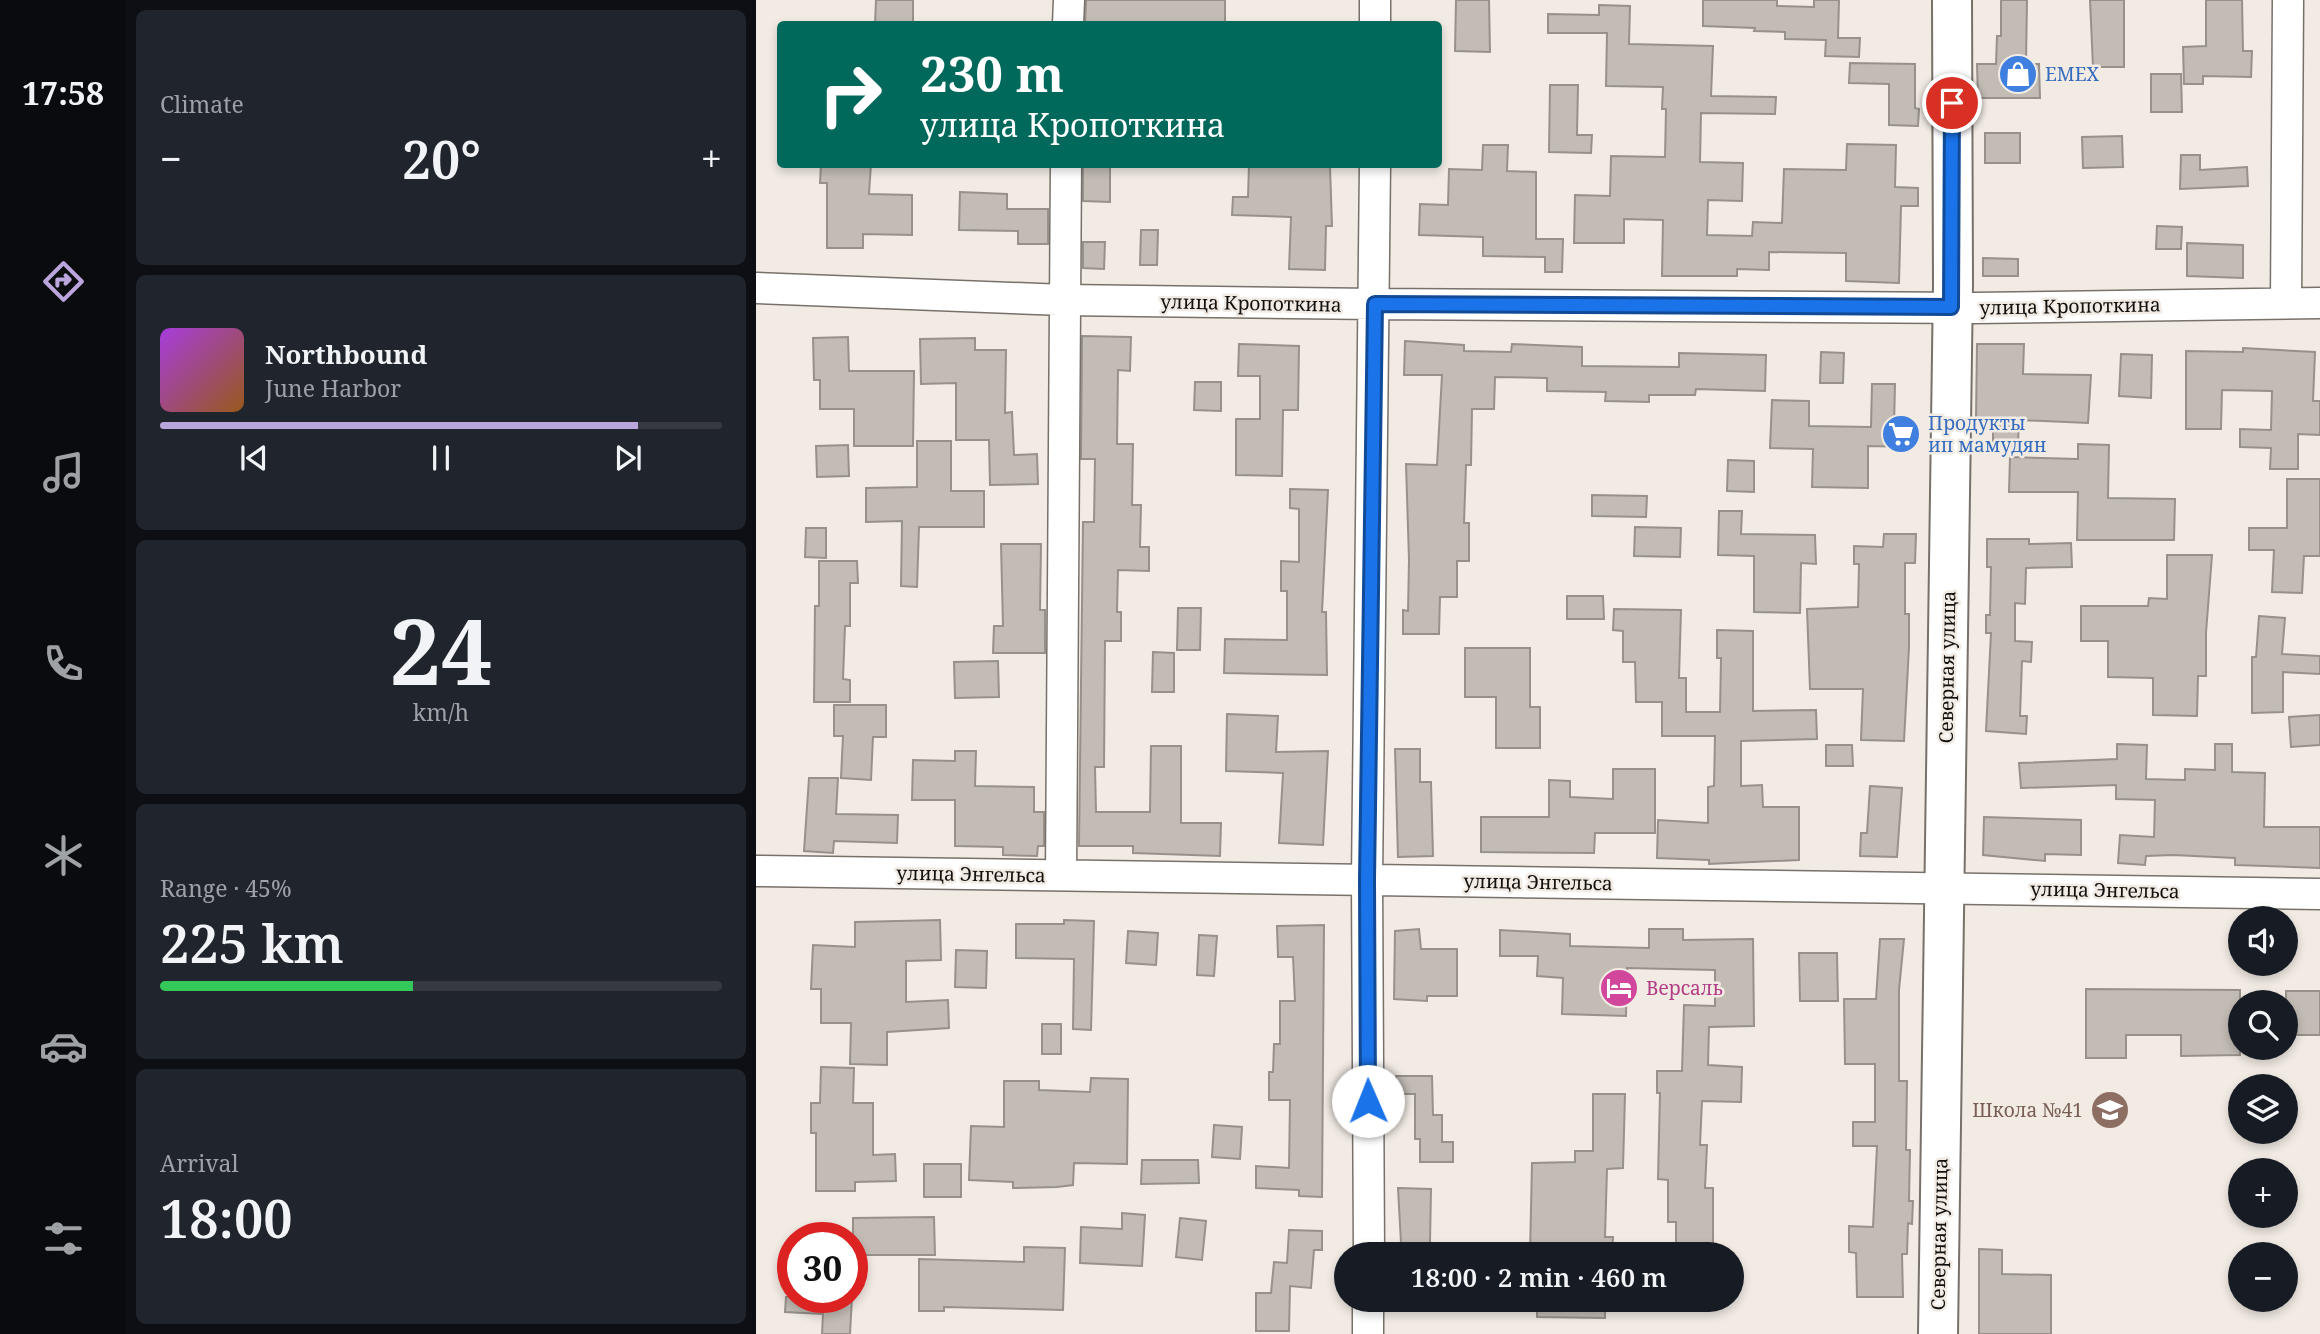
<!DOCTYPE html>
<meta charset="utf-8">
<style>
body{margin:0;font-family:"Noto Serif",serif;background:#20242c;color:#f1f3f6;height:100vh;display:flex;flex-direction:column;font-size:26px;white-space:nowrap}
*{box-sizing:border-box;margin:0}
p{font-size:23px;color:#9ea1a6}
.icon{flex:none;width:38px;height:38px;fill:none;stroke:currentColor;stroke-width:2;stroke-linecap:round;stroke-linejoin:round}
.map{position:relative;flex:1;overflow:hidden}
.details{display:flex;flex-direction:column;gap:10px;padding:10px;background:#0d0f14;width:630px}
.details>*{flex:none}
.banner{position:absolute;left:21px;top:21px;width:665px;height:147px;border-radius:7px;box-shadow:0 4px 10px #0003;background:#00695c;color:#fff;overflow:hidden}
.fabs{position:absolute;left:1472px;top:906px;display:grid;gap:14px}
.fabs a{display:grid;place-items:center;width:70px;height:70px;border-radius:50%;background:#171b24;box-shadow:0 4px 10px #0003;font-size:35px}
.speed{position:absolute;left:21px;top:1222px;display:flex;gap:14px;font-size:35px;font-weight:700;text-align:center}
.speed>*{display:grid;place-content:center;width:91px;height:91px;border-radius:50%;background:#171b24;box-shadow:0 4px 10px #0003;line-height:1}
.speed .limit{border:10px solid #d22;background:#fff;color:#111}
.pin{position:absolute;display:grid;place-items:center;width:60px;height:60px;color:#fff;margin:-30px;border:4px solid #fff;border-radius:50%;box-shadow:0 2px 7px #0007}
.me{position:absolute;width:77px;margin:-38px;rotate:359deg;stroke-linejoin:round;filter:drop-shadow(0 0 5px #0008)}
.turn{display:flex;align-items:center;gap:24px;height:147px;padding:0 28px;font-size:32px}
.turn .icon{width:91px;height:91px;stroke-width:2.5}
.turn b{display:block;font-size:49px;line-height:60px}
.big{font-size:52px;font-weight:600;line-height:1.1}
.details .widget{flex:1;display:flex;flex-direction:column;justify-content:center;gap:10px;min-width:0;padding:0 24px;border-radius:10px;background:#20242c}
.details .dial{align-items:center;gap:0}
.dial b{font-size:91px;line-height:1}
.song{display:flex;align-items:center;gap:21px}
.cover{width:84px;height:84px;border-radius:10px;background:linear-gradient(135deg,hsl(280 70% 55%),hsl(30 70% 35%))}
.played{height:7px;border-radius:4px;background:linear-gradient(90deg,#baa5dc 85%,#363941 85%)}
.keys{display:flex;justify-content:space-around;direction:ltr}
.heat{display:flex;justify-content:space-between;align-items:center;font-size:38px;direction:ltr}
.charge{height:10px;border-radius:5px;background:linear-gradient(90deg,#34c759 45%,#363941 0)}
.trip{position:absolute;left:578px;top:1242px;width:410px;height:70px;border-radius:35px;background:#171b24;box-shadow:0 4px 10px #0003;font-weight:600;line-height:70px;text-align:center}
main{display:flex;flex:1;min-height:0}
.tabs{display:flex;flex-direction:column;width:126px;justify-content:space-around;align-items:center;background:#090b0e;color:#9ea1a6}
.tabs .icon{width:49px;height:49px}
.tabs .active{color:#baa5dc}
.tabs b{font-size:32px;color:#f1f3f6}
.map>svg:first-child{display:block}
.building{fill:#c3bcb5;stroke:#97918a;stroke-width:2}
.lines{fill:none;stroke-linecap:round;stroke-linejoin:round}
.minor-casing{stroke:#77716a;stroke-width:33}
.major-casing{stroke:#77716a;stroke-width:42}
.minor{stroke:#fff;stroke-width:30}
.major{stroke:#fff;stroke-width:38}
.route-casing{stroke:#114b97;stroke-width:18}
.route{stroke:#1a73e8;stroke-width:12}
.labels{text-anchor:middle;stroke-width:5;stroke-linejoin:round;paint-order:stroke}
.shop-label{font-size:19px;fill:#366cbe;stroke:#f2ebe4;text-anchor:start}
.street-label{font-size:19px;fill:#12100d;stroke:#f2ebe4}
.hotel-label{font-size:19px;fill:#b23c85;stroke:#f2ebe4;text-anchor:start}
.education-label{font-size:19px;fill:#785e54;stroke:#f2ebe4;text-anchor:end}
</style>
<main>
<nav class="tabs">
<b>17:58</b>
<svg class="icon active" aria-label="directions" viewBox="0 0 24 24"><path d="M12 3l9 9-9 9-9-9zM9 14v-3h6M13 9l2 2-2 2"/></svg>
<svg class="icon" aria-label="music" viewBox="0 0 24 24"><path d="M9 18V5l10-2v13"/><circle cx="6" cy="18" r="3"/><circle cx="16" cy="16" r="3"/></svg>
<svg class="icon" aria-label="phone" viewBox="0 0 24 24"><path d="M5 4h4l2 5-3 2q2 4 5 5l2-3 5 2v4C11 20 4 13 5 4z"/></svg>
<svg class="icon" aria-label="climate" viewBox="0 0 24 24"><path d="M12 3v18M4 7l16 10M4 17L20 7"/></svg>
<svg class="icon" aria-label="car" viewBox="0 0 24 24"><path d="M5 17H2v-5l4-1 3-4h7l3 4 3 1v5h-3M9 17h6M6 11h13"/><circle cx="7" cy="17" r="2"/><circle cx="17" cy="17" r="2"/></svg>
<svg class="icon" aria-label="filters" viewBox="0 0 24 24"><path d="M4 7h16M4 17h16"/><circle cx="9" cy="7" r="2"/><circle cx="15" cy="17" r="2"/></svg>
</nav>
<section class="details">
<div class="widget"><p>Climate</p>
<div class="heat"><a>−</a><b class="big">20°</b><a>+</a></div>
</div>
<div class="widget">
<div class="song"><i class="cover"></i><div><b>Northbound</b><p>June Harbor</p></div></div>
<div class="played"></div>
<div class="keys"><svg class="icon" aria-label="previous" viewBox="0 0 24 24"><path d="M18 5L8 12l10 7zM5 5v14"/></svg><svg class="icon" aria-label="pause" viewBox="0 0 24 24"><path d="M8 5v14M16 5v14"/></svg><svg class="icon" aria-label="next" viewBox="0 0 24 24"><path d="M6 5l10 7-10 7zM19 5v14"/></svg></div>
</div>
<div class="widget dial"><b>24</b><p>km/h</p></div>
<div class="widget"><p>Range · 45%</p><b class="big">225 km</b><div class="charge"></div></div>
<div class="widget"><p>Arrival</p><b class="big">18:00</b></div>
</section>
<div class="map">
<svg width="1564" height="1334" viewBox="0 0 1564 1334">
<rect width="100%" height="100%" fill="#f2ebe4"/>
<path class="building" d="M120,0H157V24H119Z
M330,0H469V24H329Z
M700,0H733L734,52L699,51Z
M947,0H1021V6L1058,7V0H1083L1082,38H1104L1103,57L1069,56L1070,40L1029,39V32L998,31L999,28L947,26Z
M1245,0H1271L1270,64H1283L1284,98H1222L1221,64H1240L1241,36H1245Z
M1334,0H1368V67H1337Z
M1450,0H1486L1487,51H1496L1495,77L1447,76V84H1428L1427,47L1450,46Z
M843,5L874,6L873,44L957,46L955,96L1020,97L1019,114L945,113L944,162L987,163L986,201L952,200L951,235L996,236L997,222L1026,223L1028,169L1090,170L1091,144L1140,145L1139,187L1162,188V206H1145L1143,283L1090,281V253L1013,252V270L981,269V276H906L907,220L868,219V243H818L819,195L854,196L855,156L909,157L910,109H906L907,87L850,86L851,33H792V14L843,15Z
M1094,63L1159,64V108L1163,109L1162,126L1133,125V84L1093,83Z
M1395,74H1425L1426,112H1395Z
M794,85H822L821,135H836L835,153L793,152Z
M1229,133H1264V163H1229Z
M1366,136L1367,167L1327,168L1326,137Z
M727,145H752L751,171L780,172V239H807L806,272H789V257L727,256V237L663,235L664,204L692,205L693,169L726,170Z
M1425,155H1444V170L1491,167L1492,186L1424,189Z
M65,164H115L113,194L156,195V235L107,234V248H71V183H64Z
M327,164H354V202L327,201Z
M493,164L574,167L576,226H570L569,270L533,269L535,217L476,215L477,197H492Z
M204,192L251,194V209H292V244H262V231L203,230Z
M1401,226L1426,227L1425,249H1400Z
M385,230H402L401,265H384Z
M327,242H349L348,269L327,268Z
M1431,243L1487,245V278L1431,276Z
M1227,258L1262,259V276H1227Z
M326,336L375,337L374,371L362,370L361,444H377L376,505H385L384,547H393V571L362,570L361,612H365V641H349L348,767H339L340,812H394L395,746H425V823H465L464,856L377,853V846H323L327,522H338L339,459H325Z
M92,337L93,371H158L157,446H98V409H64V380H58L57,338Z
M219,338V350H250L249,413L256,412L258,455L281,454L282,484L234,485L233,440H200V383L165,384L164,339Z
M649,341L708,345V351L755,352L756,344L826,347V366L923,367V353L1010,355L1009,391L940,389L939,395H893V402L849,401L850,392L791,391V378L739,377L738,409H716L715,465H710L708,523H713V561H701V597H684L683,634H647V610L652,611L653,560L650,464L681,465L686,375H648Z
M483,344L543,346L542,410H527L526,476L480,475V419H504V376H482Z
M1221,344H1268L1267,374L1335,375L1332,423L1263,420L1262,446H1237V419H1220Z
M1487,348L1559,352L1557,401H1564V435L1542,434V469H1514L1515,448L1484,447V429L1515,430L1516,391L1466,390L1465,429H1430V351L1487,352Z
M1065,352L1088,353L1087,383H1064Z
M1365,354L1396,355L1395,398L1363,396Z
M439,382H465V411L438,410Z
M1116,384H1139L1138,428H1154L1153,447L1112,446V488L1056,487L1057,449L1014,448L1016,400L1053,401V426L1115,427Z
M161,441H195V491H228V527H163L161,587L145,586L146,521L110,522V488L161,487Z
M1322,444L1353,445L1352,498L1419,499L1418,540H1321L1322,492H1253L1254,457L1322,459Z
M92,445L93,476L61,477L60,446Z
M972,460L998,461V492L971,491Z
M1531,479H1564V556H1548L1546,593L1516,592L1518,550H1493V528H1531Z
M534,489L572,490L566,612H570L571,675L468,673L469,639L531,640V591H525V561L543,562V509L534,508Z
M836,495L891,496L890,517L836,516Z
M963,511H986L985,534L1059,535L1060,564L1045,563L1044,613L998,612V556L962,555Z
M879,527L925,528L924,557L878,556Z
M50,528H70V558L49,557Z
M1128,534H1160L1159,563H1149V614H1153V647L1148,741L1105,740L1107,689H1054L1051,609L1102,607L1103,564H1098V546L1127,547Z
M1231,539H1273V544L1315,543L1316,567L1270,568L1269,604L1259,603V641L1276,642L1275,662L1266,661L1264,716H1271L1270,734L1230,731L1235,633H1230V615H1234L1235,567H1231Z
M245,544H285L284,610H289V653H237L238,626H247Z
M1411,555H1456L1450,633V676H1442L1441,716L1397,715V678L1352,677V641H1325V606H1392L1393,598L1411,599Z
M63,561H101L102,583H94V626H89L87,679L94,680V702H58L59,606H63Z
M811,596H847L848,619H811Z
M422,608H445L444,650H421Z
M858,609L925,610L923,678H930V712H964L965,658H961V630L997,631V711L1060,710L1061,739L985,741V786L1006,785L1007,807H1043V860L953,864V860L901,858L902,820L952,823V787L958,786L959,736H906V702H880L879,662H867V631L857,630Z
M1503,616L1529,618L1526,654L1564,656V674L1527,672V712L1496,713V657H1500Z
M709,648H774V707H784V748H740V697H709Z
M397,652L418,653V692H396Z
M242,661L243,697L199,698L198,662Z
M78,705H130V737H117L115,780L85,778L87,736H78Z
M471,714L522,716L520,752L572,751L567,845L523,843L527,773L470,771Z
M1564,715V745L1535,747L1533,717Z
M1361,744L1391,745L1390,779L1429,780V769L1459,770V744H1476V772L1509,773L1508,827H1564V868L1479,865V858L1417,855L1390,856L1389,865L1362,863L1364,835L1398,837L1399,800L1360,799V785L1265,788L1263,763L1361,759Z
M1070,745H1096L1097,766H1070Z
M639,749H664V782H675L677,856L642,857Z
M199,751H220L219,786L278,787V812H288V846H282L281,856L247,855V847L199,846V800H156L157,760L199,761Z
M857,769H899V833H839L838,853L725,852V817H793V780L814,781V797L857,799Z
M53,778H82L80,814L142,815L141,843L78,841L77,853L48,851Z
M1114,786L1146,788L1141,857L1104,856L1105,833H1111Z
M1228,817L1325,820V855L1289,854V861L1227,855Z
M184,920L185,960L150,961V1002L192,1000L193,1028L131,1032V1065L94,1064L95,1023H65V989H55L57,945L99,947V922Z
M308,920L338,921L335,1030L317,1029L318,959L260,958V924H308Z
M568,925L566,1197L543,1196V1190L500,1188V1166L533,1168L534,1100H513V1072H517L518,1044H524V1001H539L537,957H522L521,926Z
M663,929L665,949H701V996H671V1001L638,999L639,931Z
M893,929H927V940L997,939L998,1026L953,1027L952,1065L986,1067L985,1102L946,1101L944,1145H951L949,1188H957V1255H920V1222H912V1180L902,1179L904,1093H901V1071H926L928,1005L959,1006V970L871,968L870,1016L806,1014L807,978L781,976L782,956H744V930L814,934V946L893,948Z
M372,931L402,933L400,965L370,963Z
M443,935L461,936L458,976L441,975Z
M1124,939H1148L1143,990V1081H1151L1150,1150H1154L1153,1201H1157L1156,1224L1152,1223L1151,1254H1146L1147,1297H1101L1100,1253L1093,1252V1226L1117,1227L1121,1146H1097V1122H1119V1064H1089L1088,999H1120Z
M200,950L231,951L230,988L199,987Z
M1043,953H1081L1082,1001H1044Z
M1330,989L1484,990V1055L1425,1056V1035H1370V1058H1330Z
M1530,991H1564V1035H1530Z
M286,1024H305V1054H286Z
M65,1067L98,1068L97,1103H117V1155L139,1154L140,1181L99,1182V1191H60V1133H55V1103H64Z
M640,1076H676L677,1115H686V1142H697V1162H664V1139H659V1094H640Z
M335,1078L372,1079L371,1164L318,1163L317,1185L301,1187L257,1188V1182L213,1180L215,1126L248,1127V1081H283V1090L334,1092Z
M837,1094H869L867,1168L851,1169L849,1237H857L856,1255H774L776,1163L819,1162V1151H837Z
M458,1125L486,1127L484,1159L456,1157Z
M386,1160H442L443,1183L385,1184Z
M168,1164H205V1197H168Z
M642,1188L675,1189L674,1243H645Z
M366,1213L389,1215L386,1266L324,1263L325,1227L366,1229Z
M178,1217L179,1255H97V1218Z
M424,1218L450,1221L446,1260L420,1257Z
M533,1230L566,1231V1250H558L555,1288L534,1286L533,1331H500V1293H515L518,1262L531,1263Z
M268,1247L309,1248L307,1310L188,1307V1311H163V1259L268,1262Z
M1223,1249L1246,1250V1274L1295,1275V1334H1223Z
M30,1297H96L94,1334H66L67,1314L29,1312Z
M781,1300H849V1318L781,1317Z"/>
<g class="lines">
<defs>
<path id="minor" d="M619,0V24
M312,24L313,0
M0,288L308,300L619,304L1218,308L1564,303
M1530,303L1532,0
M0,871L1564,894
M305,875L310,164
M613,1255L611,880L619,164
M612,1334V1300"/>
<path id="major" d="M1182,1334L1197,284L1196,0"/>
</defs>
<use href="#minor" class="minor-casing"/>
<use href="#major" class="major-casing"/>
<use href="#minor" class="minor"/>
<use href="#major" class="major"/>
</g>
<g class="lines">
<defs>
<path id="route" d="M612,1101L611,880L619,304L1195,307L1196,103"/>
</defs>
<use href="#route" class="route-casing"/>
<use href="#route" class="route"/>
</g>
<defs>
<symbol id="shop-disc" viewBox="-11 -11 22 22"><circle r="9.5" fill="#3f7fe0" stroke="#f2ebe4"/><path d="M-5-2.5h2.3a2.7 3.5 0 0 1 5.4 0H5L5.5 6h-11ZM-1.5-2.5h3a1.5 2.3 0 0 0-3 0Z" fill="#fff"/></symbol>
<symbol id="supermarket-disc" viewBox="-11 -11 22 22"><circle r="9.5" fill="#3f7fe0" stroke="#f2ebe4"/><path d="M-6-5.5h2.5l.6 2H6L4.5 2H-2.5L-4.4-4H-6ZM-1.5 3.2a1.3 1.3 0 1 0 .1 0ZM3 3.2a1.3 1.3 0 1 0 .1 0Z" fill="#fff"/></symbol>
<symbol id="hotel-disc" viewBox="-11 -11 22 22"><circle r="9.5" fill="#d1479c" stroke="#f2ebe4"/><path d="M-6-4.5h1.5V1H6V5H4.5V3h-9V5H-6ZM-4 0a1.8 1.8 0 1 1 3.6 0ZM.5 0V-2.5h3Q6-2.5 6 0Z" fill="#fff"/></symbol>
<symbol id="school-disc" viewBox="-11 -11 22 22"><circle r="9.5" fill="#8d6e63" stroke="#f2ebe4"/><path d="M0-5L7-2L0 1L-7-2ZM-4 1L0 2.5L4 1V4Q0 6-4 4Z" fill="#fff"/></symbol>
</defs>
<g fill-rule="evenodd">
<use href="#shop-disc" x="1240" y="52" width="44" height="44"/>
<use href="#supermarket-disc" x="1123" y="412" width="44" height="44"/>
<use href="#hotel-disc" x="841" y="966" width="44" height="44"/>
<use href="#school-disc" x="1332" y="1088" width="44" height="44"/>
</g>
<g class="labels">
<g class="shop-label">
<text x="1289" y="81">EMEX</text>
<text x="1172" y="430">Продукты<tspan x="1172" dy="22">ип мамудян</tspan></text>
</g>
<g class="street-label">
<text transform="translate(495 303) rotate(1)" y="7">улица Кропоткина</text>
<text transform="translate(1314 306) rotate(-1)" y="7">улица Кропоткина</text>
<text transform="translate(1191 667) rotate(-89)" y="7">Северная улица</text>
<text transform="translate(215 874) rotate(1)" y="7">улица Энгельса</text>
<text transform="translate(782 882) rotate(1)" y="7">улица Энгельса</text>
<text transform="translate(1349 890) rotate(1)" y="7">улица Энгельса</text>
<text transform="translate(1183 1234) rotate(-89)" y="7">Северная улица</text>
</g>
<g class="hotel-label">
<text x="890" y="995">Версаль</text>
</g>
<g class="education-label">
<text x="1327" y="1117">Школа №41</text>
</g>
</g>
</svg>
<div class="fabs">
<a><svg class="icon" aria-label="sound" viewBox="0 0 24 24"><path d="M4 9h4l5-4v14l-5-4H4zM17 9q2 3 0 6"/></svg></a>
<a><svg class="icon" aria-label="search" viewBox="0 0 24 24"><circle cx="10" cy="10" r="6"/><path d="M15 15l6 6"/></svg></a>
<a><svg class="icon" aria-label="layers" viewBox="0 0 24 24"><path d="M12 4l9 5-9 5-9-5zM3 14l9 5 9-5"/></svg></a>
<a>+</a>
<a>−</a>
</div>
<div class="speed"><div class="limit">30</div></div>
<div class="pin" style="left:1196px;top:103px;background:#d93025"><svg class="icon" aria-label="arrive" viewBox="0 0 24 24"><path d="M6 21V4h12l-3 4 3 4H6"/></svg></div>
<svg class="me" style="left:612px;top:1101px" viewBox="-20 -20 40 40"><circle r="19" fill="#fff"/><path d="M0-13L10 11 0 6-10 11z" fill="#1a73e8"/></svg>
<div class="trip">18:00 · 2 min · 460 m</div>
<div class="banner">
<div class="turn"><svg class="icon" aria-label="right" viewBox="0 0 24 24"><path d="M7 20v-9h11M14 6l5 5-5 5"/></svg><div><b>230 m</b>улица Кропоткина</div></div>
</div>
</div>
</main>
